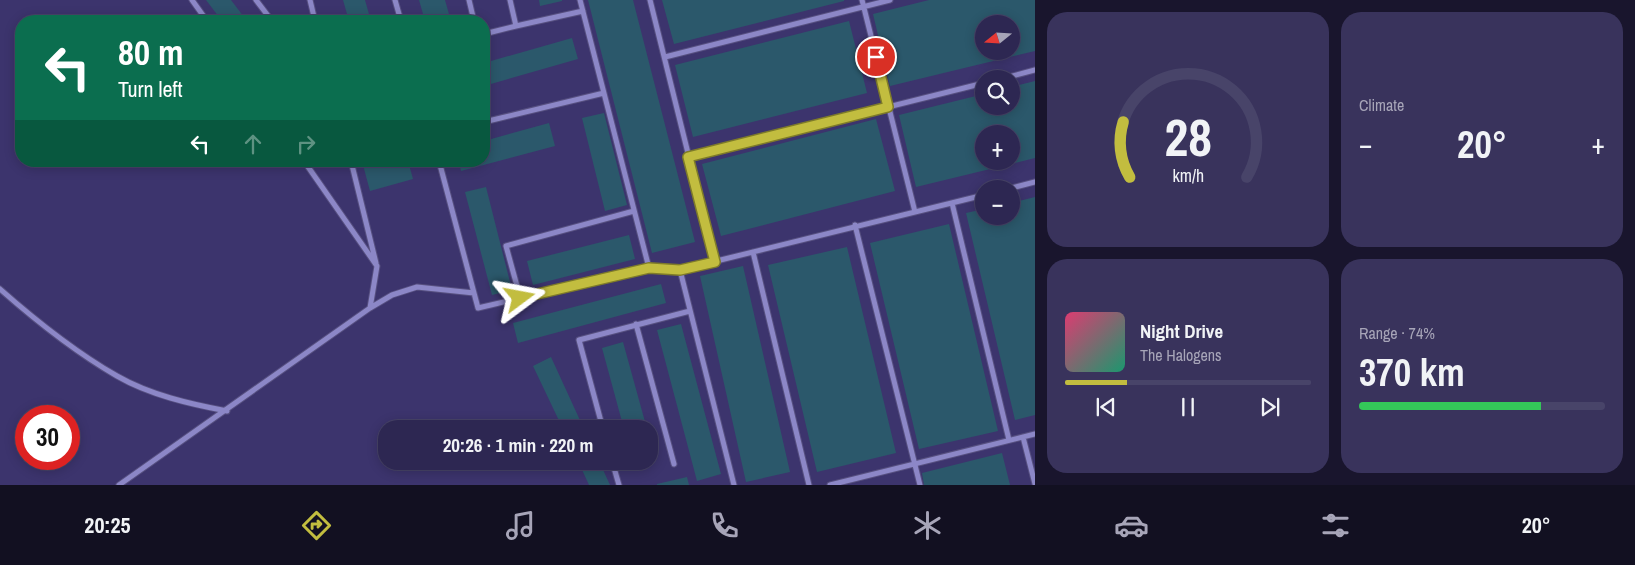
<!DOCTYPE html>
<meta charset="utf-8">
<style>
body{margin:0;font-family:"Archivo Narrow",sans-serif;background:#39335c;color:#f1f3f6;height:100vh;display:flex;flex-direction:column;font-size:19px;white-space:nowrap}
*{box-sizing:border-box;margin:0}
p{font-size:16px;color:#a7a5b8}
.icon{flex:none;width:28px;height:28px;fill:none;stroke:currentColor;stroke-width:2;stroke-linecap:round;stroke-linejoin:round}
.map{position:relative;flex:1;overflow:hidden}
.details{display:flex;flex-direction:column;gap:12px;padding:12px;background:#19152d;width:600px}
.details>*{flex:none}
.top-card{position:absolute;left:15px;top:15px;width:475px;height:152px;border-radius:20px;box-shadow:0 2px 12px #0003,0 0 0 1px #484469;background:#0b6e4f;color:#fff;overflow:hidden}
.needle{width:32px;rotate:252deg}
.fabs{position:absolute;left:975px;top:15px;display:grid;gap:10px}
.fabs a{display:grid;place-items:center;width:45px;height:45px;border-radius:50%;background:#2d2752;box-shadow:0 2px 12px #0003,0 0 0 1px #484469;font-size:25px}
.speed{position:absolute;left:15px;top:405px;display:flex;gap:10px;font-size:25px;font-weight:700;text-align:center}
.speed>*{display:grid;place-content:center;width:65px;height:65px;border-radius:50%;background:#2d2752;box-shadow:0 2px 12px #0003,0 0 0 1px #484469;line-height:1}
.speed .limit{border:8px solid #d22;background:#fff;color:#111}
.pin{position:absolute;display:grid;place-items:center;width:42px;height:42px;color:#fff;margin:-21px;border:2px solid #fff;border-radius:50%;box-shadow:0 1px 5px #0007}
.me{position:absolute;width:55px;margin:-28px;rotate:77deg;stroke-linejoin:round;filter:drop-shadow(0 0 4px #0008)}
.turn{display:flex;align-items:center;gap:18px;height:105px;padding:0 20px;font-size:22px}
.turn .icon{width:65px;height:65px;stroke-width:2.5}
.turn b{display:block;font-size:35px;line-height:42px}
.lanes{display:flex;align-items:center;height:48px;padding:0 20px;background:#0003;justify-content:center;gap:25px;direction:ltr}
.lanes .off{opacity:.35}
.big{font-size:38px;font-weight:700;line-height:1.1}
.details .card{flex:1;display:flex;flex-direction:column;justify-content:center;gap:8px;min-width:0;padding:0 18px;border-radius:20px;background:#39335c}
.details .dial{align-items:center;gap:0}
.dial svg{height:130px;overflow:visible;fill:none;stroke:#484469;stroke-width:7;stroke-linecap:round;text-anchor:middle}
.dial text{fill:#f1f3f6;stroke:none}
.song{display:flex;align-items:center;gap:15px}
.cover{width:60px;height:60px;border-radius:8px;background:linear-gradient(135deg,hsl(340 70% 55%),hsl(160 70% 35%))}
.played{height:5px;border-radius:2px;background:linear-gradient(90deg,#c2bd3f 25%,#484469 25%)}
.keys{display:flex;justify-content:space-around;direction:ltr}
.heat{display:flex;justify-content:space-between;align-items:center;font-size:28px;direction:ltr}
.charge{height:8px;border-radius:4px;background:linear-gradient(90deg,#34c759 74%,#484469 0)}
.details .tiles{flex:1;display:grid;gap:12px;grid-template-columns:repeat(2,1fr)}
.trip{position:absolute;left:378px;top:420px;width:280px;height:50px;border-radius:20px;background:#2d2752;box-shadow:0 2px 12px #0003,0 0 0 1px #484469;font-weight:700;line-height:50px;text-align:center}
.menu{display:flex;height:80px;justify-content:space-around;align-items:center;background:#121021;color:#a7a5b8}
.menu .icon{width:35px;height:35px}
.menu .selected{color:#c2bd3f}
.menu b{font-size:22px;color:#f1f3f6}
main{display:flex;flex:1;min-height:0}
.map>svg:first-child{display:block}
.building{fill:#2b586b;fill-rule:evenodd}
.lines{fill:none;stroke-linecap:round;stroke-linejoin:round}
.street-casing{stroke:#575080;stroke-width:7}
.street{stroke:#8c87c7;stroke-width:5}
.route-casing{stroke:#7e7b29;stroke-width:12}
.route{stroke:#c2bd3f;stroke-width:9}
</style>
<main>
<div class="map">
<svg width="1035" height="485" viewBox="0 0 1035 485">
<rect width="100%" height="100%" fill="#3c346d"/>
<path class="building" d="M206,0H231L247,21H222Z
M343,0H365L371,21H349Z
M419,0H445L451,21H425Z
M539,0H562V1L540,6Z
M588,0H633L695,242L652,253Z
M662,0H844V1L674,44Z
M929,0H1035V51L890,86L873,14ZM984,24H1011V51H984Z
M849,21L867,93L693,137L675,65Z
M572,38L578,59L484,86V63Z
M1035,81V158L916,187L899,115L984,94V106H1011V87ZM984,134H1011V161H984Z
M604,113L627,205L605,211L582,118Z
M876,119L895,191L721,236L702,164Z
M549,123L555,146L461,171L459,161H484V141Z
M378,161H408L413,179L370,191L363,165Z
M486,187L512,290L492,295L465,192Z
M1035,197V415L1015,420L966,213L984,209V216H1011V203Z
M949,224L998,431L919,449L870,243Z
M629,235L635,259L533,285L527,261Z
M847,247L896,453L817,472L768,265Z
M743,266L790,472L746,482L700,276Z
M661,284L666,303L518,343L513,323Z
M681,324L721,474L697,481L657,330Z
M623,342L647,429H624L602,348Z
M551,357L584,429H563L533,366Z
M1002,453L1010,485H924L922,473Z
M578,461H599L610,485H589Z
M687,477L689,485H657V484Z"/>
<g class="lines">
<defs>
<path id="street" d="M192,0L207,21
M256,0L272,21
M310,0L315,21
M395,0L401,21
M469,0L474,21
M510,0L516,26L583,11
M580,0L649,268
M650,0L715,262
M862,0L915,212
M484,34L516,26
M665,57L890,0
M1001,79L1035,70
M484,122L604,93
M688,157L984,83
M304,161L377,266L370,308
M351,161L376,263
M439,161L474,293
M1008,189L1035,182
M952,203L1009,440
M855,225L920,485
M753,252L809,485
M0,289C34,319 77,353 117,376C150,395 190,404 227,411
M520,297L506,246L634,211
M636,324L674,464
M603,429L579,340L690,311
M1023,437L1035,484
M612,461L619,485
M119,485L370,308L392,295L417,287L474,293L478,308L649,268L680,270
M734,485L680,270L984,195
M830,485L1035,434"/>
</defs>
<use href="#street" class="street-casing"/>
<use href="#street" class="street"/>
</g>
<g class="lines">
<defs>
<path id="route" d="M520,298L649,268L680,270L715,262L688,157L888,107L876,57"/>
</defs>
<use href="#route" class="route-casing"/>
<use href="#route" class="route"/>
</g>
</svg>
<div class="fabs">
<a><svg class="needle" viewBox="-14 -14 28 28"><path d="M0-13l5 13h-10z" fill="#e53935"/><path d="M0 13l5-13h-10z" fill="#a7a5b8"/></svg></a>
<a><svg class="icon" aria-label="search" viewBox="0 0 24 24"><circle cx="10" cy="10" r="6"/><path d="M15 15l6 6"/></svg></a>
<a>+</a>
<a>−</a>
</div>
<div class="speed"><div class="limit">30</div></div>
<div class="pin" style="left:876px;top:57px;background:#d93025"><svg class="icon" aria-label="arrive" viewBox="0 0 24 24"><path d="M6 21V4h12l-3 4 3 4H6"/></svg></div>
<svg class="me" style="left:520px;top:298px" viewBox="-20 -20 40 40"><path d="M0-17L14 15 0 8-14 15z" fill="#c2bd3f" stroke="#fff" stroke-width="4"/></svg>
<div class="trip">20:26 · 1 min · 220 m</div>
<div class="top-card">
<div class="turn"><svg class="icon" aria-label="left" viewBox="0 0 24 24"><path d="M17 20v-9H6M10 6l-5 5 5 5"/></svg><div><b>80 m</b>Turn left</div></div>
<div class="lanes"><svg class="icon" aria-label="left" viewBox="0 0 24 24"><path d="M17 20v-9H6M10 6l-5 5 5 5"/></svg><svg class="icon off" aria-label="ahead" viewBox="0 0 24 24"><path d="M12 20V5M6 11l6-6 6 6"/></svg><svg class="icon off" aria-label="right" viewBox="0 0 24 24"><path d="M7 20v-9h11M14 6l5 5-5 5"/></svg></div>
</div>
</div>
<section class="details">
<div class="tiles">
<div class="card dial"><svg viewBox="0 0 100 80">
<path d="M14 69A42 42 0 1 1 86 69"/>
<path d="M14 69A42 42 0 0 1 10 35" stroke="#c2bd3f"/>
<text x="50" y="56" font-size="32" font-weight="700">28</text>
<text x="50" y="72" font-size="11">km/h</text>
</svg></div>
<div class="card"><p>Climate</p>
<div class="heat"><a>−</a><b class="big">20°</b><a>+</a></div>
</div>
<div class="card">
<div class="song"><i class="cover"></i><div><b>Night Drive</b><p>The Halogens</p></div></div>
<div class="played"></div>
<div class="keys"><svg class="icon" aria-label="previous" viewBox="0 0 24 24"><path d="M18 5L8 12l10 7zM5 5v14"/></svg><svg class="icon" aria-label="pause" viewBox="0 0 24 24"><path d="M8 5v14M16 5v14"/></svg><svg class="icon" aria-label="next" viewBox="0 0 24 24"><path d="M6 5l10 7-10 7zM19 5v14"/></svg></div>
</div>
<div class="card"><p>Range · 74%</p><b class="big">370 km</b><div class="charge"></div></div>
</div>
</section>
</main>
<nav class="menu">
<b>20:25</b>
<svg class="icon selected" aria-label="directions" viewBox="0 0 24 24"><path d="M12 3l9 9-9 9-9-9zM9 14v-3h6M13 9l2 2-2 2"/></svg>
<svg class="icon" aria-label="music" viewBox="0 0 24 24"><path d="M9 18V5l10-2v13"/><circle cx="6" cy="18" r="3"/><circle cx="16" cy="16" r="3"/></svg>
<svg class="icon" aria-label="phone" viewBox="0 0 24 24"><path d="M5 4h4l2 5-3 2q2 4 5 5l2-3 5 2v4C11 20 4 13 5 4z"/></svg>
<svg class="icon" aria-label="climate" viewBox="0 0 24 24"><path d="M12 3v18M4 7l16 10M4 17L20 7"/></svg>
<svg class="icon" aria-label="car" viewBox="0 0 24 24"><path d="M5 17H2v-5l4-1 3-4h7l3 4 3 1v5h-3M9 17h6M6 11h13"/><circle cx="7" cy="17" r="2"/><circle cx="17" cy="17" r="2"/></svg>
<svg class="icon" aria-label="filters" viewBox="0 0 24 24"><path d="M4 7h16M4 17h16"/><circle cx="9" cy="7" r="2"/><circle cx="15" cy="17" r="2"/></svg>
<b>20°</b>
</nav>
